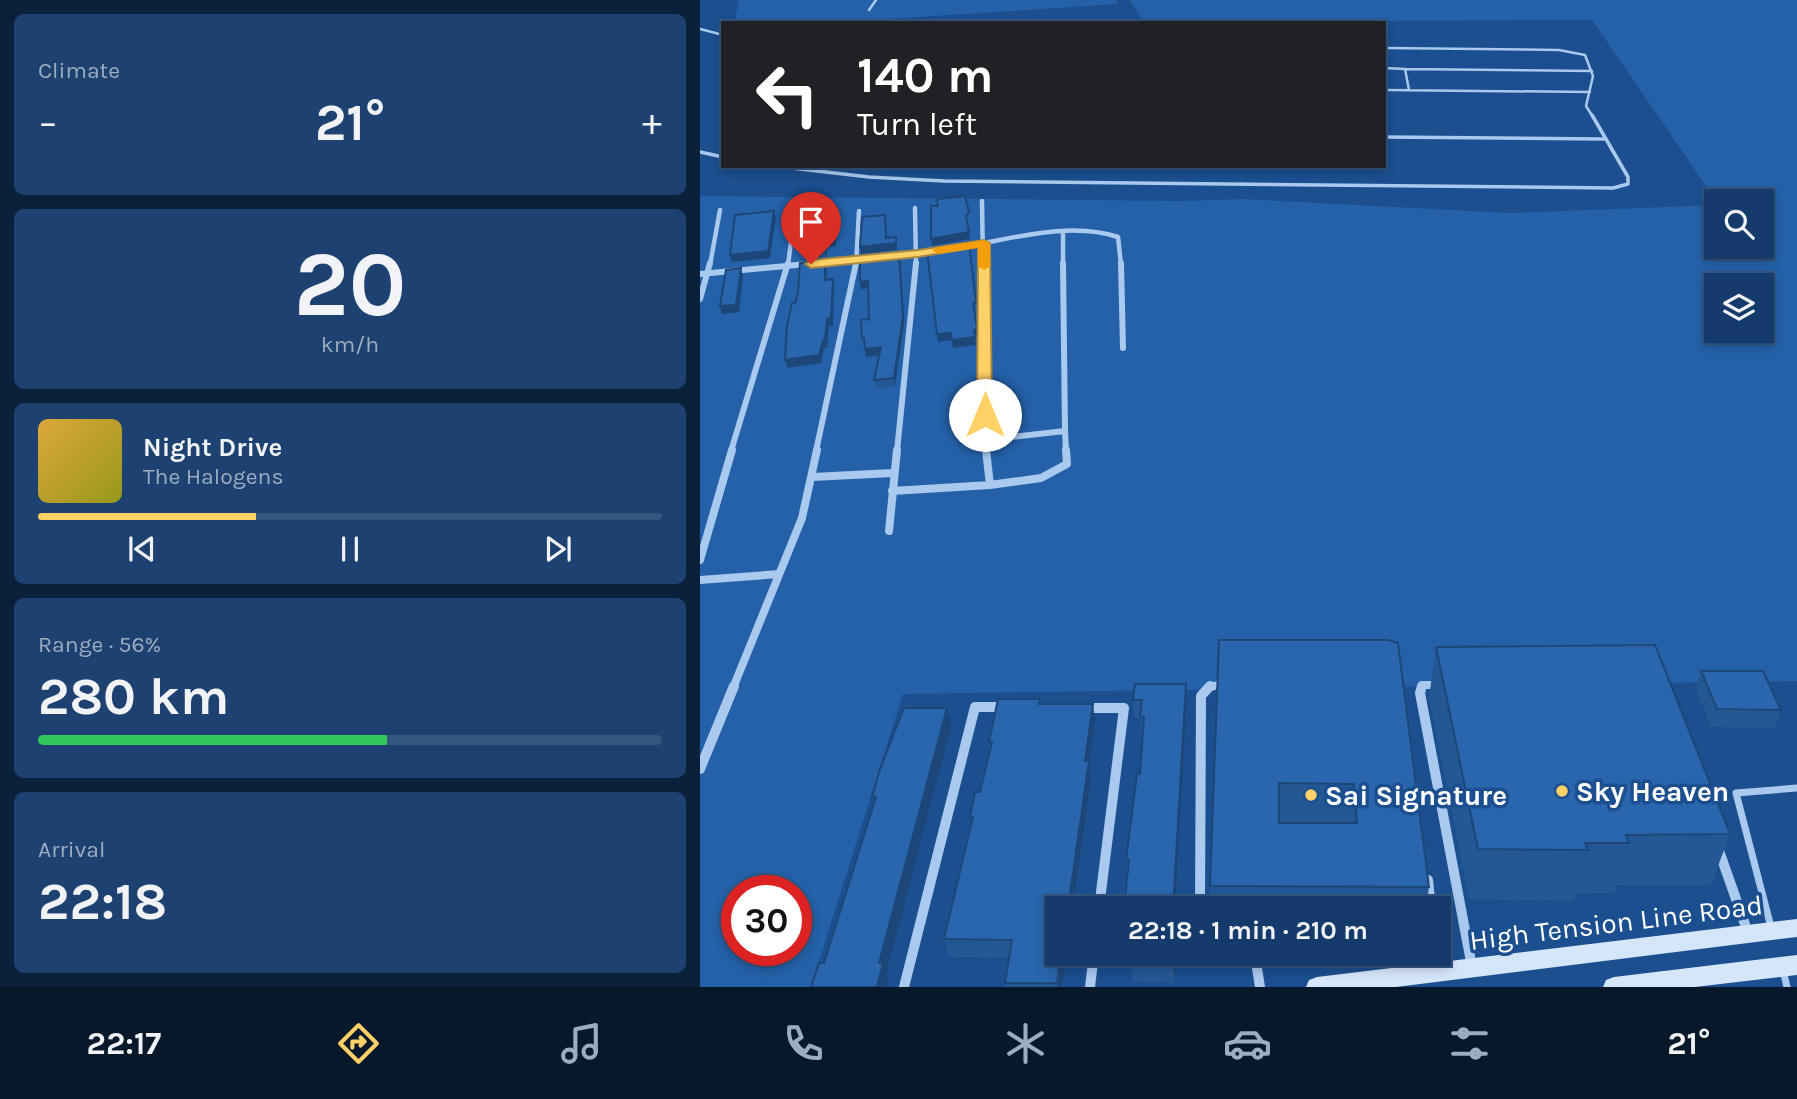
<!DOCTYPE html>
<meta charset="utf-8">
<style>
body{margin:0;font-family:Karla,sans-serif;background:#1d4271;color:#f1f3f6;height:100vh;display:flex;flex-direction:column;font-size:26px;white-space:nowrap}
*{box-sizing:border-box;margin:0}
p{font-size:23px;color:#9dadc1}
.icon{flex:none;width:38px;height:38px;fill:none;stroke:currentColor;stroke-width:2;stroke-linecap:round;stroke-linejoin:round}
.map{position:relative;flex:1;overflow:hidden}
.drawer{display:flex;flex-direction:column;gap:14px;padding:14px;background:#0b203b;width:700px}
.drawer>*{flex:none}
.hud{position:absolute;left:21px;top:21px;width:665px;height:147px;border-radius:0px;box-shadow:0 4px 10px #0003,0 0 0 2px #33557e;background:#202124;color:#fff;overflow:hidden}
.controls{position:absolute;left:1004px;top:189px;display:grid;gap:14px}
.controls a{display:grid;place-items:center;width:70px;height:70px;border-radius:0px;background:#143b6b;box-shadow:0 4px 10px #0003,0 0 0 2px #33557e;font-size:35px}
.speed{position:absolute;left:21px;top:875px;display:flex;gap:14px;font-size:35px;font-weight:700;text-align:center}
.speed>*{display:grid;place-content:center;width:91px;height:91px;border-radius:50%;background:#143b6b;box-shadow:0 4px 10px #0003,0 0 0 2px #33557e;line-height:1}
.speed .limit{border:10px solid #d22;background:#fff;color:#111}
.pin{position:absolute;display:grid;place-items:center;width:60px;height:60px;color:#fff;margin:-72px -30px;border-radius:50% 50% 50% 0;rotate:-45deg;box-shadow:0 0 7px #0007}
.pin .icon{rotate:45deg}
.me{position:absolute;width:77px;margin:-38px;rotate:0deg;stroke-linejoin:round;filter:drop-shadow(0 0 5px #0008)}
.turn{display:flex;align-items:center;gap:24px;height:147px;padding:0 21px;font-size:32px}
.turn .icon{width:91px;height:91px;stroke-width:2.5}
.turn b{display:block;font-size:49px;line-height:60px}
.big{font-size:52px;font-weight:700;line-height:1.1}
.drawer .tile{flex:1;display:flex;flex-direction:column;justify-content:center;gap:10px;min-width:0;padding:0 24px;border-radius:10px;background:#1d4271}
.drawer .dial{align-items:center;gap:0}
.dial b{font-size:91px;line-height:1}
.song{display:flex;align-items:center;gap:21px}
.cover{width:84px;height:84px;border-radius:10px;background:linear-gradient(135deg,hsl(40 70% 55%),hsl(60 70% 35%))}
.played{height:7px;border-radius:4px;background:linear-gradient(90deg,#ffd166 35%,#33557e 35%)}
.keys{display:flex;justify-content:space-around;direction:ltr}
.heat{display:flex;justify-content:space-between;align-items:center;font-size:38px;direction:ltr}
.charge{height:10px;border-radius:5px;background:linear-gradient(90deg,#34c759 56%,#33557e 0)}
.trip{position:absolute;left:345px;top:896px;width:406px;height:70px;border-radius:0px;background:#143b6b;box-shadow:0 4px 10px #0003,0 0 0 2px #33557e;font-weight:700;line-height:70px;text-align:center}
.tab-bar{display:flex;height:112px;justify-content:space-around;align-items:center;background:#08182b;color:#9dadc1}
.tab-bar .icon{width:49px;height:49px}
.tab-bar .current{color:#ffd166}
.tab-bar b{font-size:32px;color:#f1f3f6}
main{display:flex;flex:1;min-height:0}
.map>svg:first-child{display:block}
.green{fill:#2461a8;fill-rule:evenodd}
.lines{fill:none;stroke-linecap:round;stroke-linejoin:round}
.service-far2{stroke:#a9c9ee;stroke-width:2.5}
.service-far1{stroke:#a9c9ee;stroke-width:3.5}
.service{stroke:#a9c9ee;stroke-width:7}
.minor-far3{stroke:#a9c9ee;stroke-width:4.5}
.minor-far2{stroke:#a9c9ee;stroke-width:6}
.minor-far1{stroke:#a9c9ee;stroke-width:8}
.minor{stroke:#a9c9ee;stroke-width:10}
.secondary{fill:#d6e6fa;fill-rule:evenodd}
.wall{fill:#245895}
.shaded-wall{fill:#1d4779}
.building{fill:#2a66ad;stroke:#1d4779;stroke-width:2;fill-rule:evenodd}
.route{fill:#ffd166;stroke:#a68842;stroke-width:2}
.slow{fill:#f59e0b}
.poi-dot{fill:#ffd166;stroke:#1b4f8f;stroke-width:2.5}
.labels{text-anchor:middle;stroke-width:7;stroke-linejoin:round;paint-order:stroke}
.near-poi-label{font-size:28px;font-weight:bold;fill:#fff;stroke:#1b4f8f;text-anchor:start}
.near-street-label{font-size:28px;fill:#fff;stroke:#1b4f8f}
</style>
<main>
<section class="drawer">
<div class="tile"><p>Climate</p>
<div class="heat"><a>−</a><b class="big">21°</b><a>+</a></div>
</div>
<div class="tile dial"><b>20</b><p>km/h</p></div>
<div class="tile">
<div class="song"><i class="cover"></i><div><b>Night Drive</b><p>The Halogens</p></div></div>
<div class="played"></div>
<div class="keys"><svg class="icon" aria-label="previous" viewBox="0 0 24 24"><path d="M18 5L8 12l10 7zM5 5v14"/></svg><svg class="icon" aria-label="pause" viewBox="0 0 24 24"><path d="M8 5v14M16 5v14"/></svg><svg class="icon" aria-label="next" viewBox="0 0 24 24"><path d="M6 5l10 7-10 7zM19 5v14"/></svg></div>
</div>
<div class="tile"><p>Range · 56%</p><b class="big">280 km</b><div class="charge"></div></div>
<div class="tile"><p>Arrival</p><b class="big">22:18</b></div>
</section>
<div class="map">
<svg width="1097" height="987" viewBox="0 0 1097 987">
<rect width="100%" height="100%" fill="#1b4f8f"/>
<path class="green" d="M39,0H416L418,4L130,23H34Z
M430,0H1097V681L203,694L111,987H0V196L479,201L543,199L810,213L1017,205V247H1062V201L1017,202L892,20L443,22ZM1017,285H1062V331H1017ZM37,891H96V950H37Z"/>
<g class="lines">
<path class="service-far2" d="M169,10L176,0
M0,29L23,35
M684,48L859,50L885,55L893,76L886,106L893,117
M684,68L705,69
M684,90L890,92
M709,90L705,69L892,71"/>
<path class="service-far1" d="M684,137L904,139
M0,152L23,157
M74,166L169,177L244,181L913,188L928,184V177L892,115"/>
<path class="service" d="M1071,927L1036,793L1097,788
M1083,970L1087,987"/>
<path class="minor-far3" d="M282,201L283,265
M215,208L216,265
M363,233V265
M262,247C312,239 368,221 418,237L421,265
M192,256L236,251
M119,263L160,259
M10,265L20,210
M88,265L94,219
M101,265L107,264
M156,265L159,211"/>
<path class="minor-far2" d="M283,263L286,451
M421,263L423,348
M0,274L107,264
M0,299L10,263
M365,431L366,451
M285,440L365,431L363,263
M31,451L88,263
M116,451L156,263
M197,451L216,263"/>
<path class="minor-far1" d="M112,477L193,473
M290,485L341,478L367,464L366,450
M192,491L290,485L286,450
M189,531L197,450
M0,560L32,450
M0,580L79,574
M33,688L102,518L117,450
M508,688L524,683
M721,688L722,685H738"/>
<path class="minor" d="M722,686L720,693L772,967
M385,708H424L399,908
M0,769L34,686
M1018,848L1048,933
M728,880L731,908
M500,908L501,696L510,686
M548,954L556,962L560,987
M706,954L710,975
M204,987L275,707H303
M390,987L394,954"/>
<path class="secondary" d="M1097,919V937L696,987H606L609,980L617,977Z
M1097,955V975L995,987H903L906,980L914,977Z"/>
</g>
<path class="wall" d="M136,207L137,213L136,246L127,247V257L111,258L110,251V237H108L107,230Z
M201,261L204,324L195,386L176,388L174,380L179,355L166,357L162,338L169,319L168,288L161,289L160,282Z
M519,640L698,643L729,887L726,908H510V886Z
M736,647L1030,834L1011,885H917L914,893L876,894L874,901L769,899L729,697Z
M1001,671L1081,710L1074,728L1011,727L996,689Z
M486,684L487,702L475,908H424L427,873L426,860L440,774L443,734H442L440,718H435L433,700Z
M341,704L395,722L389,765L391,779L373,908H357V954H367L362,987H305V983L309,958L249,957L244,939L271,824L270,817L280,792L290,749L289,742Z
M420,954H477L475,983L433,982L431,966H422Z"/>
<path class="shaded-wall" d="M136,207L137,213L136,246L127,247V257L125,250V240Z
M74,211L76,218L70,258L32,262L30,255Z
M185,215L187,244L196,237L197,250L161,254L160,247L186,238Z
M269,232L270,239L232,246L231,239Z
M199,254L204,324L195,386L194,378Z
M125,260L127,267L126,287L125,280Z
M41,268L43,276L39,312L22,314L20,306Z
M133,279L134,286L133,326H129L127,348H124L121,363L87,368L85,360Z
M168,281L169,288L161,289L160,282Z
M277,329L278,337H275L274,330Z
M251,333L275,337L276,345L253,348L252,340L238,342L237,334Z
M181,347L183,355L166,357L165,349Z
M486,684L487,702L475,908H473Z
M393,704L395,722L389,765L391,779L373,908H368L385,761Z
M247,708L251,726L186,974L189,981L187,987H177L179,963Z
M361,954H367L362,987H358L357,983Z
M474,954H477L475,983L473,965Z"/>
<path class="building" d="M265,196L269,212L266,216L269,232L231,239V206H238L237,199Z
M136,207L134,239L125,240V250L110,251V230H107L109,209Z
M74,211L68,251L30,255L35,215Z
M185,215L186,238L196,237V243L160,247L162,217Z
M269,242L276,303H273L277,329L274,330L275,337L252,340L251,333L237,334L227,250Z
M197,253L199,254L203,316L194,378L174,380L181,347L165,349L164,338H162L161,320L169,319L168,281L160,282V256Z
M125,260V280L133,279L131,318L127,319L125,340H123L119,355L85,360L87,326L92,303H95L98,293L100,263Z
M41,268L36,305L20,306L26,270Z
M519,640H688L698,643L729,887L510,886ZM579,783L654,784L657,823H579Z
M955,645L1030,834L926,835L929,843H885L888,850L778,849L736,647Z
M1001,671H1063L1081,710L1017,709Z
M435,684H486L473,908H424L429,860H426L437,774H440L444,717L440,716L442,700H433Z
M298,699H340L339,704H393L385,761H389L368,908H357V954H361L357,983H305L312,940L244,939L273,817H270L275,792H280L292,742H289Z
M204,708H247L179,963H183L177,987H111L119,963H124L176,797H172L180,769Z
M432,954H474L473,965L431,964Z"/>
<path class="route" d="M284,240L290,243L292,415L285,420L277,415L278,247L218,257L111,268L105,264L111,260L218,250Z"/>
<path class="slow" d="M284,240L290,243V266L284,270L278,266V248L238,254L232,250L238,247Z"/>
<g class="poi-dot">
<circle cx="862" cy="791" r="7"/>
<circle cx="611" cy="795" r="7"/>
</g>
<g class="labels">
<g class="near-poi-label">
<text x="876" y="801">Sky Heaven</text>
<text x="625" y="805">Sai Signature</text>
</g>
<g class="near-street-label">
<text transform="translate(916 922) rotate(-7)" y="10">High Tension Line Road</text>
</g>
</g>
</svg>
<div class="controls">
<a><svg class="icon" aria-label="search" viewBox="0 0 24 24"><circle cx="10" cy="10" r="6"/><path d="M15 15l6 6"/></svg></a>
<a><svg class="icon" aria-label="layers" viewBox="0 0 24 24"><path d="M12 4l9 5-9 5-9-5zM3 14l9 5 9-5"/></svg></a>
</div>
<div class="speed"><div class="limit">30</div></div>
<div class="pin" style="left:111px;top:264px;background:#d93025"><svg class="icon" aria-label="arrive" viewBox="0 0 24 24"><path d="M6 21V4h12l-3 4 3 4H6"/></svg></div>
<svg class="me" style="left:285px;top:415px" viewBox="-20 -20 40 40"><circle r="19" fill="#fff"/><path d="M0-13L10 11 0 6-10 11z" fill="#ffd166"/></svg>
<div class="trip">22:18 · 1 min · 210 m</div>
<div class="hud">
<div class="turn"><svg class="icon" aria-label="left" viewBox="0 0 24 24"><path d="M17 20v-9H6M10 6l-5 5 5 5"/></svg><div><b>140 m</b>Turn left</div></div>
</div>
</div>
</main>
<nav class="tab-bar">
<b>22:17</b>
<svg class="icon current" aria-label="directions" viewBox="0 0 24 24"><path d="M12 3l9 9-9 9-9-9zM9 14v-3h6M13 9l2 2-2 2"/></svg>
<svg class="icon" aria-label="music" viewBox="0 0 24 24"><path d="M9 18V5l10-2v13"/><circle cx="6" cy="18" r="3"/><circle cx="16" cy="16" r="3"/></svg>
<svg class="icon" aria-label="phone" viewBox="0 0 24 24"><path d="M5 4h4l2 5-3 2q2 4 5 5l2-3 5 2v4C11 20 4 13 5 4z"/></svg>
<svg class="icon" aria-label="climate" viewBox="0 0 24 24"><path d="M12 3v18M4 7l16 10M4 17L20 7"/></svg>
<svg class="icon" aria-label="car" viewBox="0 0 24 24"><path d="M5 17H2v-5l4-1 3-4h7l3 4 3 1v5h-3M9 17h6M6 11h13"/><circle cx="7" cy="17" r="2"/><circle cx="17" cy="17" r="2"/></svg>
<svg class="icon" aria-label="filters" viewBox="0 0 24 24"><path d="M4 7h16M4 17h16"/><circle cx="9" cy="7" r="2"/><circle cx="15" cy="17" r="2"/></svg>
<b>21°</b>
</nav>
